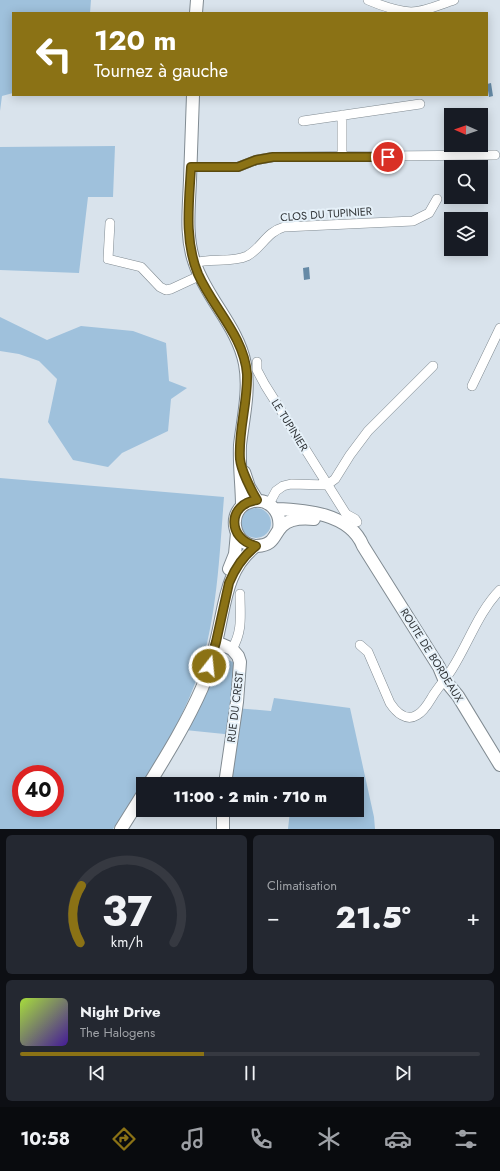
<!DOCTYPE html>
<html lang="fr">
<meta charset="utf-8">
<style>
body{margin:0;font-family:Jost,sans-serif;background:#242831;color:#f1f3f6;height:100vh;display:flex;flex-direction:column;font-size:15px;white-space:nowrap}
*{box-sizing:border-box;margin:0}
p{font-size:13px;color:#9ea1a6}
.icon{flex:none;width:22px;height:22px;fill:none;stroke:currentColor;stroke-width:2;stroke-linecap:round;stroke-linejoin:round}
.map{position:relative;height:829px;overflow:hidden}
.panel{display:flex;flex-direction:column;gap:6px;padding:6px;background:#0d0f14;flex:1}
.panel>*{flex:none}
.guide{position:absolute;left:12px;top:12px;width:476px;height:84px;border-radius:0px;box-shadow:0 2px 10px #0003;background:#8b7215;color:#fff;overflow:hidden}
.needle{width:26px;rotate:272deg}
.tools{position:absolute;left:444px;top:108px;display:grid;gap:8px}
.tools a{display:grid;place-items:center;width:44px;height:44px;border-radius:0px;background:#171b24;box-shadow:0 2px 10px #0003;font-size:20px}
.speed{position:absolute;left:12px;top:765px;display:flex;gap:8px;font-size:20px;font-weight:700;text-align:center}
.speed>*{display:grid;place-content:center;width:52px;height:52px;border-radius:50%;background:#171b24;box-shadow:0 2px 10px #0003;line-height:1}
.speed .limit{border:6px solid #d22;background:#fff;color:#111}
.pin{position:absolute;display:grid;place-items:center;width:34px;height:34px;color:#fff;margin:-17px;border:2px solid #fff;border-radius:50%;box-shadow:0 1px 4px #0007}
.me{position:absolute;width:44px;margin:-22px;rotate:16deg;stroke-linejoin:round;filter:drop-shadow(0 0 3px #0008)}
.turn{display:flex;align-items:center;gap:14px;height:84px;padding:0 16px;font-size:18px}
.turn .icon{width:52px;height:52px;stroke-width:2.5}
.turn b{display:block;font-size:28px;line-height:34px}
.big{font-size:30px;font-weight:800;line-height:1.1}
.panel .card{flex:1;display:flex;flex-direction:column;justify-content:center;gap:6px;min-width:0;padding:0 14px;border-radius:6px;background:#242831}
.panel .dial{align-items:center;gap:0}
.dial svg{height:104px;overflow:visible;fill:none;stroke:#363941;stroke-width:7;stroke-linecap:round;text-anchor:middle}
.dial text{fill:#f1f3f6;stroke:none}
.song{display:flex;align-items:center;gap:12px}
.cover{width:48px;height:48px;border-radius:6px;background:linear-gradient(135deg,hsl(80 70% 55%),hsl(260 70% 35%))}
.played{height:4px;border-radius:2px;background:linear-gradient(90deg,#8b7215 40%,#363941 40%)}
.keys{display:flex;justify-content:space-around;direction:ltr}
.heat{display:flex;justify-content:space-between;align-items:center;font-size:22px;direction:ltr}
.panel .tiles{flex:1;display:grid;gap:6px;grid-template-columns:1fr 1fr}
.card:last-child{grid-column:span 2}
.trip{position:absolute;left:136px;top:777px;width:228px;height:40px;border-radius:0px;background:#171b24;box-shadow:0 2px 10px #0003;font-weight:800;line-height:40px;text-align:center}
.tabs{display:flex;height:64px;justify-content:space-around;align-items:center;background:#090b0e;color:#9ea1a6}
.tabs .icon{width:28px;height:28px}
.tabs .active{color:#8b7215}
.tabs b{font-size:18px;color:#f1f3f6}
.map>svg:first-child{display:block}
.green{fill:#9fc1dc;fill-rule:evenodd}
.water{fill:#668aa6}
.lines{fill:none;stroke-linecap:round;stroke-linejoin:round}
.street-casing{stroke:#818b92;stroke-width:10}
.secondary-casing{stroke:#818b92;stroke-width:14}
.street{stroke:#fff;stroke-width:9}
.secondary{stroke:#fff;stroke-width:12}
.route-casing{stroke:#5a4a0e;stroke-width:10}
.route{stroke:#8b7215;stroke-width:7}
.labels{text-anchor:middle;stroke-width:4;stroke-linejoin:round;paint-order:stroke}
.street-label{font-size:11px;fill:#323639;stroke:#e6f1f9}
</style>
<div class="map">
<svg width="500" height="829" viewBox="0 0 500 829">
<rect width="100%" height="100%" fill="#d9e3ec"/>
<path class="green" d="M0,0H91L90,13H13V93L2,96L0,111Z
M115,146L113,197H88L79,273L0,270V147Z
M0,317L47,340L81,326L133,331L166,343L169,381L187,388L171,399L168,431L122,453L108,467L73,460L48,422L57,379L39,361L19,354L0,351Z
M0,478L224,497C219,560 217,627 194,686C175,736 142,784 113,829H0ZM21,774H55V808H21Z
M241 523a15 15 0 1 1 30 0a15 15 0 1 1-30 0Z
M217,653L236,664L235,708L271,711L274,698L350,708L374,817L375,829H288L290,811L272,810H357V784H228L234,735L185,730Z"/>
<path class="water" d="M491,83L493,96L489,97L487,84Z
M309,267L310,279L304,280L303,268Z"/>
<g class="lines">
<defs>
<path id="street" d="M368,0C382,6 396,11 411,12C425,12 441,4 454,0
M342,115V157
M303,121L420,104
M191,167H238L256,160L273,157L495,155
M110,223L108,259L141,267L160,287L166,290L171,289L199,276
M194,263C210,258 232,263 247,256C262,248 266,232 284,227L413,221L429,213L437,199
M257,362V370L265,385L346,514L355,519L357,522
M472,386L500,328
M269,504L276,491L283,486L291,484L327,485L335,479L350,455L368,431L433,366
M360,645L368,652L390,703C396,712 406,722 417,715C425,711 430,700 434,694C440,685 447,677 452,669C468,644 479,611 500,590
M232,649C243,631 240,615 240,594"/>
<path id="secondary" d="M196,13L197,0
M193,95C192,123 191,152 190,180C189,208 185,237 195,264C207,299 238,327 245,364C250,390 243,419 240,445C239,466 242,486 242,506
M244,472L249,487L257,500
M275,509C305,510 350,513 363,546L439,667L444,679L458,696L500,765
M279,529C282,512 268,496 250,502C226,509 232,546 257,546C275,545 273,535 282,526C290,518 304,518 314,519
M229,569L235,554L237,533
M216,642L232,649L238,656L240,662L237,702L225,784
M149,784C168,753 187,722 202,688C208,673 213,657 216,642C225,607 225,569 256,546
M121,829L143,794
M223,829V810"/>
</defs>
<use href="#street" class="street-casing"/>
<use href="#secondary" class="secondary-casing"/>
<use href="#street" class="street"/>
<use href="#secondary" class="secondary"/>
</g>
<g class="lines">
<defs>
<path id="route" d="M209,666L216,642L229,583C235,568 243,556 256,546C227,539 227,504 257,500C251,490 241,470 240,459C238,431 248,402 247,374C244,336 213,308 198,274C184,240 189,203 191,167H238L256,160L273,157H388"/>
</defs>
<use href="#route" class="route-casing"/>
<use href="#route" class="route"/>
</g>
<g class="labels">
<g class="street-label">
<text transform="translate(326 214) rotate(-4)" y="4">CLOS DU TUPINIER</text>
<text transform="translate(290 425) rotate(58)" y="4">LE TUPINIER</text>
<text transform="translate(432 655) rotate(58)" y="4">ROUTE DE BORDEAUX</text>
<text transform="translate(235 707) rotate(-83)" y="4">RUE DU CREST</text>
</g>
</g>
</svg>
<div class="tools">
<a><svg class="needle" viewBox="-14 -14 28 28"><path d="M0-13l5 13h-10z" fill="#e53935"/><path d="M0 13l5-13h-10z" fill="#9ea1a6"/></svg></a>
<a><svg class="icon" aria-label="search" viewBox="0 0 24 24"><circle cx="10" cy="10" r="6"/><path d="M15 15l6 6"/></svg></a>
<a><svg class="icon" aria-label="layers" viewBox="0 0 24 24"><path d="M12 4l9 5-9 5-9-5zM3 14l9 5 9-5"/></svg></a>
</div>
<div class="speed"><div class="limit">40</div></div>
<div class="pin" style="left:388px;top:157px;background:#d93025"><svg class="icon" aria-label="arrive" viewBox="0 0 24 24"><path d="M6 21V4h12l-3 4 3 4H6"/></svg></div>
<svg class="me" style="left:209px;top:666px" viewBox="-20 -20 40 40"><circle r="17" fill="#8b7215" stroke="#fff" stroke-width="3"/><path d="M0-11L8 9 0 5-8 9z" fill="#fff"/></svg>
<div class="trip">11:00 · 2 min · 710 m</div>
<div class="guide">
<div class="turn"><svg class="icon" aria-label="left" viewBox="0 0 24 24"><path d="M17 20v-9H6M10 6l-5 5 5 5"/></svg><div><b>120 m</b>Tournez à gauche</div></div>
</div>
</div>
<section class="panel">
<div class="tiles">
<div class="card dial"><svg viewBox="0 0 100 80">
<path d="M14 69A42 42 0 1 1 86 69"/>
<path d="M14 69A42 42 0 0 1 15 25" stroke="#8b7215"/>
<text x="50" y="56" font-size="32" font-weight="700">37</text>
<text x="50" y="72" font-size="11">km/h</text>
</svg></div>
<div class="card"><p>Climatisation</p>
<div class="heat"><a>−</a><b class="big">21.5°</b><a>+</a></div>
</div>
<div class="card">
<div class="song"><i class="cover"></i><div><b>Night Drive</b><p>The Halogens</p></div></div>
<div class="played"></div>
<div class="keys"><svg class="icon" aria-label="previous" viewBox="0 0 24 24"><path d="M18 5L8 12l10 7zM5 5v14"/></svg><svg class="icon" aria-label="pause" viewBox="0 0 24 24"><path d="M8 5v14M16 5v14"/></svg><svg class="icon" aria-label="next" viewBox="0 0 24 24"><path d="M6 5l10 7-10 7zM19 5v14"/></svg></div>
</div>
</div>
</section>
<nav class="tabs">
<b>10:58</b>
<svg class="icon active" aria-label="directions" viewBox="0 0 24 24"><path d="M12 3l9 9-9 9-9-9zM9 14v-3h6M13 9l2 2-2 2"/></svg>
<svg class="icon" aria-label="music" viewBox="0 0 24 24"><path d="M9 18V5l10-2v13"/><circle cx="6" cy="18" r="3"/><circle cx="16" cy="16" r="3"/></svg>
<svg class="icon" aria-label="phone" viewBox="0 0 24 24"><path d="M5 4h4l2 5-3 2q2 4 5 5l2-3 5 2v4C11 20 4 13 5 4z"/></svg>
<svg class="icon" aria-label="climate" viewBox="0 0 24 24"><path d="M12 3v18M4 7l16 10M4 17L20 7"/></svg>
<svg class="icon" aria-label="car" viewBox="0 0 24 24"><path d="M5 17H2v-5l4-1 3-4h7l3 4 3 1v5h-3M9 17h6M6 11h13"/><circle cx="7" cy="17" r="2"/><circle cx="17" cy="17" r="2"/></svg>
<svg class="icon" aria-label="filters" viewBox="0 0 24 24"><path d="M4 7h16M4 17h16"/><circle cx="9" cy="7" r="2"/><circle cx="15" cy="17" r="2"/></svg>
</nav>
